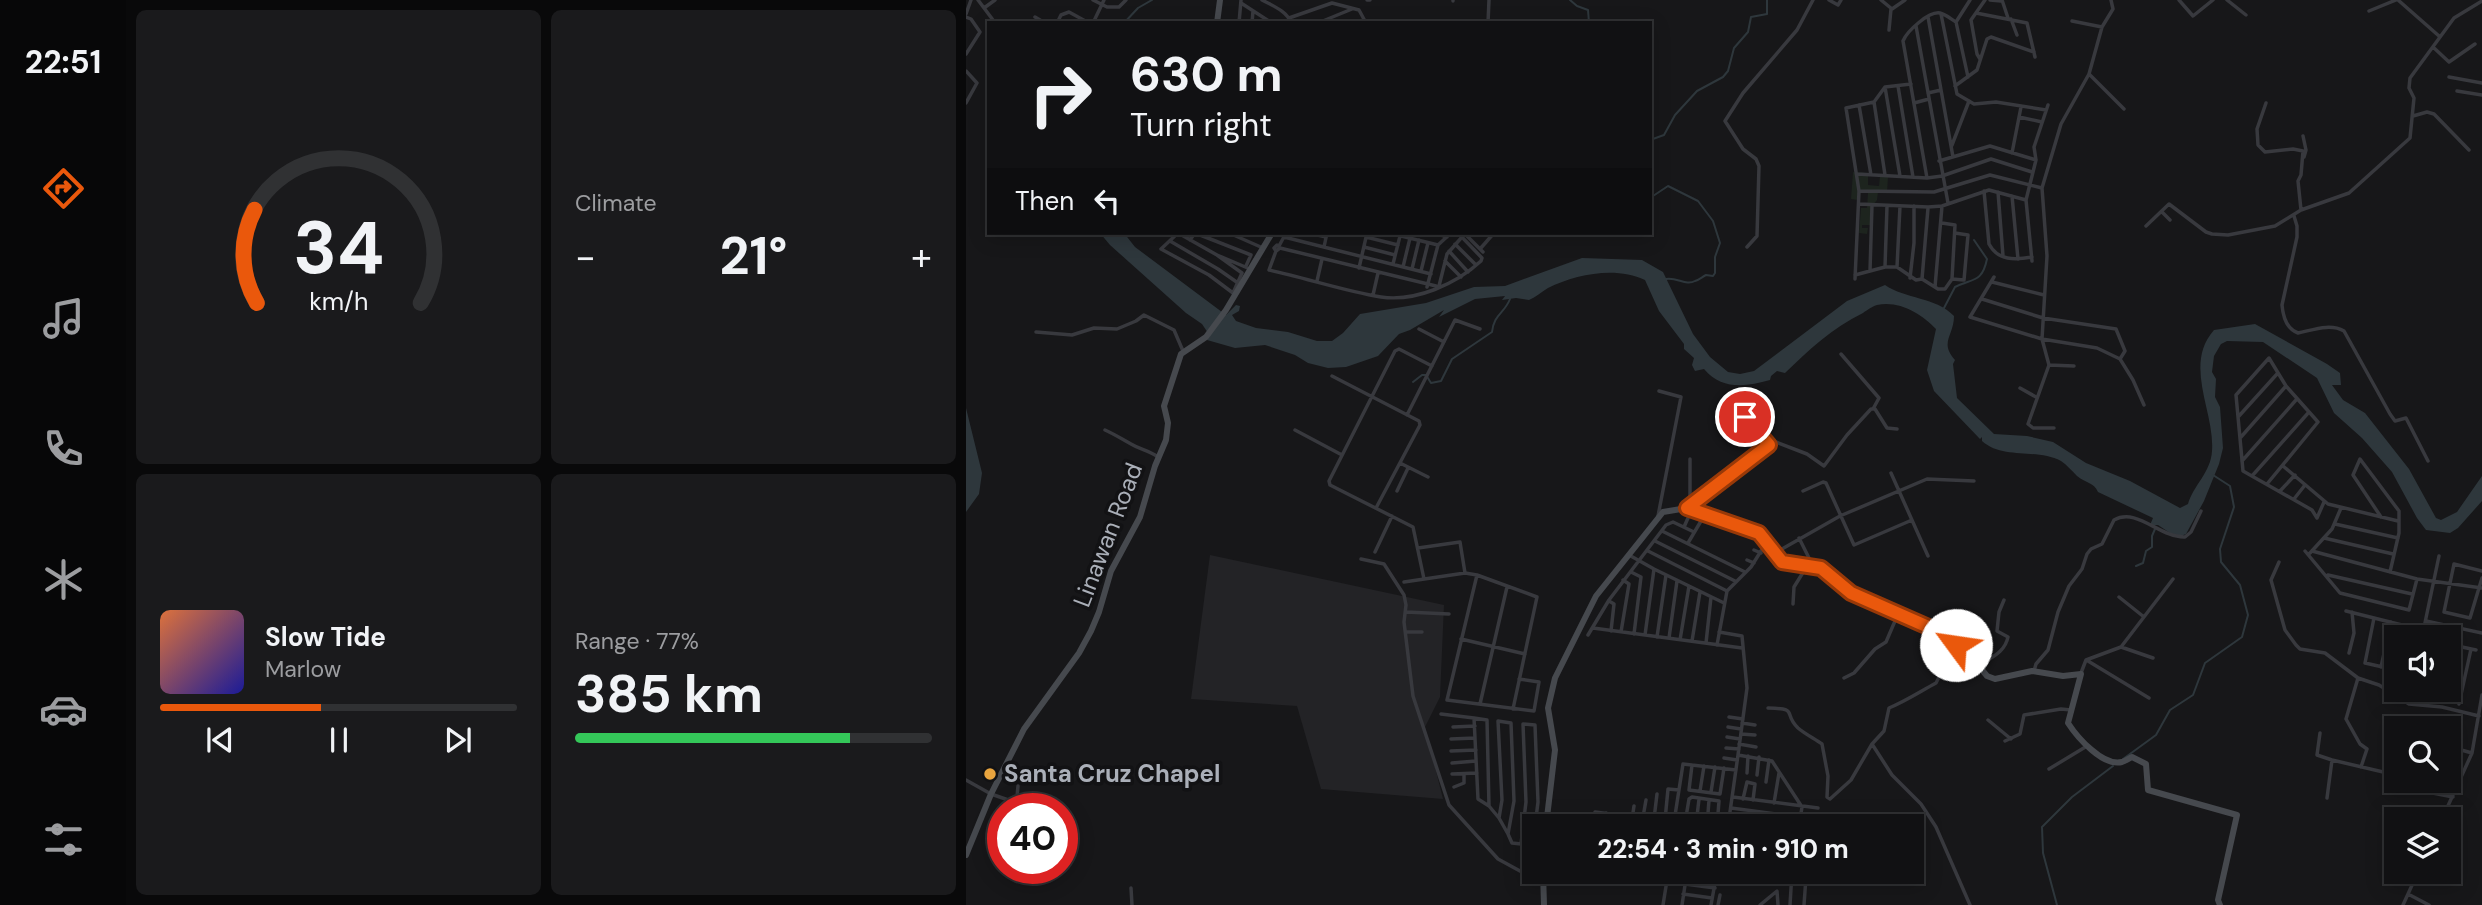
<!DOCTYPE html>
<meta charset="utf-8">
<style>
body{margin:0;font-family:"DM Sans",sans-serif;background:#1a1a1c;color:#f1f3f6;height:100vh;display:flex;flex-direction:column;font-size:26px;white-space:nowrap}
*{box-sizing:border-box;margin:0}
p{font-size:23px;color:#9c9da0}
.icon{flex:none;width:38px;height:38px;fill:none;stroke:currentColor;stroke-width:2;stroke-linecap:round;stroke-linejoin:round}
.map{position:relative;flex:1;overflow:hidden}
.drawer{display:flex;flex-direction:column;gap:10px;padding:10px;background:#09090a;width:840px}
.drawer>*{flex:none}
.banner{position:absolute;left:21px;top:21px;width:665px;height:214px;border-radius:0px;box-shadow:0 4px 18px #0003,0 0 0 2px #303133;background:#111113;color:#f1f3f6;overflow:hidden}
.fabs{position:absolute;left:1418px;top:625px;display:grid;gap:14px}
.fabs a{display:grid;place-items:center;width:77px;height:77px;border-radius:0px;background:#111113;box-shadow:0 4px 18px #0003,0 0 0 2px #303133;font-size:35px}
.speed{position:absolute;left:21px;top:793px;display:flex;gap:14px;font-size:35px;font-weight:700;text-align:center}
.speed>*{display:grid;place-content:center;width:91px;height:91px;border-radius:50%;background:#111113;box-shadow:0 4px 18px #0003,0 0 0 2px #303133;line-height:1}
.speed .limit{border:10px solid #d22;background:#fff;color:#111}
.pin{position:absolute;display:grid;place-items:center;width:60px;height:60px;color:#fff;margin:-30px;border:4px solid #fff;border-radius:50%;box-shadow:0 2px 7px #0007}
.me{position:absolute;width:77px;margin:-38px;rotate:301deg;stroke-linejoin:round;filter:drop-shadow(0 0 5px #0008)}
.turn{display:flex;align-items:center;gap:24px;height:147px;padding:0 28px;font-size:32px}
.turn .icon{width:91px;height:91px;stroke-width:2.5}
.turn b{display:block;font-size:49px;line-height:60px}
.then{display:flex;align-items:center;height:66px;padding:0 28px;background:#0003;gap:14px;font-size:26px}
.big{font-size:52px;font-weight:700;line-height:1.1}
.drawer .tile{flex:1;display:flex;flex-direction:column;justify-content:center;gap:10px;min-width:0;padding:0 24px;border-radius:10px;background:#1a1a1c}
.drawer .dial{align-items:center;gap:0}
.dial svg{height:182px;overflow:visible;fill:none;stroke:#303133;stroke-width:7;stroke-linecap:round;text-anchor:middle}
.dial text{fill:#f1f3f6;stroke:none}
.song{display:flex;align-items:center;gap:21px}
.cover{width:84px;height:84px;border-radius:10px;background:linear-gradient(135deg,hsl(20 70% 55%),hsl(240 70% 35%))}
.played{height:7px;border-radius:4px;background:linear-gradient(90deg,#ea580c 45%,#303133 45%)}
.keys{display:flex;justify-content:space-around;direction:ltr}
.heat{display:flex;justify-content:space-between;align-items:center;font-size:38px;direction:ltr}
.charge{height:10px;border-radius:5px;background:linear-gradient(90deg,#34c759 77%,#303133 0)}
.drawer .tiles{flex:1;display:grid;gap:10px;grid-template-columns:repeat(2,1fr)}
.trip{position:absolute;left:556px;top:814px;width:402px;height:70px;border-radius:0px;background:#111113;box-shadow:0 4px 18px #0003,0 0 0 2px #303133;font-weight:700;line-height:70px;text-align:center}
main{display:flex;flex:1;min-height:0}
.tab-bar{display:flex;flex-direction:column;width:126px;justify-content:space-around;align-items:center;background:#070708;color:#9c9da0}
.tab-bar .icon{width:49px;height:49px}
.tab-bar .selected{color:#ea580c}
.tab-bar b{font-size:32px;color:#f1f3f6}
.map>svg:first-child{display:block}
.built{fill:#232326}
.green{fill:#1d241e}
.water{fill:#2e373c}
.lines{fill:none;stroke-linecap:round;stroke-linejoin:round}
.stream{stroke:#2e373c;stroke-width:2}
.street{stroke:#38393e;stroke-width:3.5}
.secondary{stroke:#46494e;stroke-width:6}
.route-casing{stroke:#983908;stroke-width:18}
.route{stroke:#ea580c;stroke-width:12}
.poi-dot{fill:#e9a53f;stroke:#121214;stroke-width:2.5}
.labels{text-anchor:middle;stroke-width:7;stroke-linejoin:round;paint-order:stroke}
.street-label{font-size:24px;fill:#aaafb8;stroke:#121214}
.poi-label{font-size:24px;font-weight:bold;fill:#aaafb8;stroke:#121214;text-anchor:start}
</style>
<main>
<nav class="tab-bar">
<b>22:51</b>
<svg class="icon selected" aria-label="directions" viewBox="0 0 24 24"><path d="M12 3l9 9-9 9-9-9zM9 14v-3h6M13 9l2 2-2 2"/></svg>
<svg class="icon" aria-label="music" viewBox="0 0 24 24"><path d="M9 18V5l10-2v13"/><circle cx="6" cy="18" r="3"/><circle cx="16" cy="16" r="3"/></svg>
<svg class="icon" aria-label="phone" viewBox="0 0 24 24"><path d="M5 4h4l2 5-3 2q2 4 5 5l2-3 5 2v4C11 20 4 13 5 4z"/></svg>
<svg class="icon" aria-label="climate" viewBox="0 0 24 24"><path d="M12 3v18M4 7l16 10M4 17L20 7"/></svg>
<svg class="icon" aria-label="car" viewBox="0 0 24 24"><path d="M5 17H2v-5l4-1 3-4h7l3 4 3 1v5h-3M9 17h6M6 11h13"/><circle cx="7" cy="17" r="2"/><circle cx="17" cy="17" r="2"/></svg>
<svg class="icon" aria-label="filters" viewBox="0 0 24 24"><path d="M4 7h16M4 17h16"/><circle cx="9" cy="7" r="2"/><circle cx="15" cy="17" r="2"/></svg>
</nav>
<section class="drawer">
<div class="tiles">
<div class="tile dial"><svg viewBox="0 0 100 80">
<path d="M14 69A42 42 0 1 1 86 69"/>
<path d="M14 69A42 42 0 0 1 13 28" stroke="#ea580c"/>
<text x="50" y="56" font-size="32" font-weight="700">34</text>
<text x="50" y="72" font-size="11">km/h</text>
</svg></div>
<div class="tile"><p>Climate</p>
<div class="heat"><a>−</a><b class="big">21°</b><a>+</a></div>
</div>
<div class="tile">
<div class="song"><i class="cover"></i><div><b>Slow Tide</b><p>Marlow</p></div></div>
<div class="played"></div>
<div class="keys"><svg class="icon" aria-label="previous" viewBox="0 0 24 24"><path d="M18 5L8 12l10 7zM5 5v14"/></svg><svg class="icon" aria-label="pause" viewBox="0 0 24 24"><path d="M8 5v14M16 5v14"/></svg><svg class="icon" aria-label="next" viewBox="0 0 24 24"><path d="M6 5l10 7-10 7zM19 5v14"/></svg></div>
</div>
<div class="tile"><p>Range · 77%</p><b class="big">385 km</b><div class="charge"></div></div>
</div>
</section>
<div class="map">
<svg width="1516" height="905" viewBox="0 0 1516 905">
<rect width="100%" height="100%" fill="#171719"/>
<path class="built" d="M244,555L478,605L474,697L459,727L477,799L355,789L331,706L225,699Z"/>
<path class="green" d="M887,172L902,173V185L913,186L914,176L922,177L921,193L912,192L911,200L907,205L905,225H896V228H902L901,234L893,233L895,208H901L902,193L893,192L892,200L885,199Z"/>
<path class="water" d="M134,233H158L169,247L260,315L270,305L274,306L273,311L266,315L270,321L290,328L322,332L351,341H366L377,333L394,314L460,303L508,287L539,286L616,258L676,260L697,272L727,334L744,357L762,372L774,374L788,371L881,301L919,285C939,299 970,297 988,316C988,336 973,342 989,360L987,364L991,398L1028,434L1061,436L1087,442L1120,463L1164,481L1214,508L1222,504C1227,486 1245,472 1246,451C1249,412 1217,365 1248,330L1289,324L1361,364L1374,373L1375,385H1366L1377,400L1399,413L1443,469L1470,518L1475,520L1491,512L1516,476V501L1492,528L1484,533L1460,530L1451,518L1426,472L1396,438L1368,413L1351,378L1297,342L1261,341L1255,344L1248,356L1246,372L1250,379L1249,397L1254,407L1257,448L1253,464L1238,501L1220,534L1215,536L1204,533L1192,525H1184L1187,518L1132,492C1128,482 1119,483 1111,476C1106,471 1101,465 1095,461C1071,448 1037,460 1016,441V437L1014,439L968,391L961,370L970,329C956,314 933,300 911,305C907,306 901,310 897,313C866,328 843,350 819,373L811,371L805,376L804,380C779,387 756,390 738,369L729,371L726,365L728,358L718,349V344L693,311L679,280C650,266 610,274 582,288C575,292 570,297 563,300L550,298L536,300L539,296L509,299L473,317L478,310L444,330L433,334L412,356L380,367L362,368L342,363L329,355L299,345L269,348L241,340L244,336L236,324L220,313L144,245Z
M0,408L16,473L13,494L0,512Z"/>
<g class="lines">
<path class="stream" d="M604,0L611,6L622,10L623,23
M158,23L172,8L186,0
M684,140L698,135L709,115L731,91L757,77L762,71L768,48L782,32L785,17L801,14V0
M684,198L702,186L732,201L747,221L754,243L749,257V273L747,276L740,275C736,277 733,280 729,281C720,286 711,277 700,279
M978,308L989,287C1007,278 1016,283 1021,259L1008,240
M447,382L456,375H460L465,383L475,381L486,359L526,332C528,314 538,314 544,299
M1170,566L1177,563L1180,551L1186,547V536L1189,529
M1157,759L1190,735L1204,710L1227,695L1239,663L1276,637L1282,615L1274,585L1255,562L1254,549L1268,507L1264,486L1247,475
M1091,905L1077,853L1076,827L1106,797L1147,766"/>
<path class="street" d="M12,0L27,20
M127,0L141,7H153L160,0
M296,0C307,6 321,11 325,23
M401,0H404
M487,0V1
M863,0L872,5L875,0
M915,0L926,9L939,0
M1024,0L1035,1
M1036,0L1042,18
M1213,0L1227,16L1247,0
M1261,0L1280,15
M1432,0L1473,36
M275,3L306,23
M18,8L29,0
M1403,11L1430,0
M1010,13L1061,23L1069,57
M0,14L5,0
M975,14L991,94L1008,104L1030,102L1080,110
M0,17L5,19L14,32L0,54
M69,17L79,23
M962,17L987,157
M323,18L366,3L393,10L400,23
M1045,19L1051,35
M1106,21L1136,27
M990,22L1002,77
M91,23L95,15L103,12L123,23
M127,23L138,0
M273,23L275,0
M286,23L287,11
M352,23L386,9
M522,23L523,0
M950,26L982,203
M923,30L925,9
M1467,47L1483,62L1509,44
M1014,59L1011,54L1005,20L1019,0
M0,71L11,83L0,103
M1123,74L1158,109
M1483,77L1516,83
M932,86L947,177
M989,86L1011,70L1021,39L1025,37L1068,52
M919,87L934,176
M1491,91L1516,95
M962,93L975,90
M908,102L919,175
M948,103L963,99
M1300,103L1291,129L1292,145L1299,152L1327,149L1337,151L1335,175L1332,181L1335,210
M893,105L905,175
M1447,116L1461,112L1468,114L1503,150
M1053,117L1076,122
M1337,136L1340,150L1338,157
M986,145L1003,101
M1046,153L1055,107
M973,161L1024,146L1070,160
M891,174L961,178L976,176L1025,159L1066,172
M961,178L937,41C941,31 963,11 974,13C979,14 985,19 990,22L1004,0
M894,191L968,192L1024,175L1076,188
M1018,191L1023,244C1032,261 1049,260 1066,257
M1032,192L1037,256
M1046,196L1052,259
M893,204L962,207L976,206L1023,190L1060,200
M1196,212L1204,220
M1328,216L1331,226V237L1316,305C1317,316 1320,329 1332,333C1347,330 1364,323 1378,331L1424,414L1429,421L1440,418L1462,461
M1180,226L1203,204L1240,232L1246,234L1262,235L1309,226L1335,210L1383,193L1444,138L1448,98L1443,88L1444,78L1488,18L1516,1
M212,233L195,249L243,275L267,293L276,273L251,255
M212,233L251,255L284,269
M263,233L297,248
M343,233L360,237
M423,233L472,245
M469,233L481,237
M498,233L517,252
M318,237L465,274
M400,237L432,245
M224,240L229,233L285,255L280,266
M204,241L252,269L272,283
M489,244L510,265
M313,246L320,233
M358,247L361,233
M398,247L429,255
M781,247L791,236L793,166L790,159L777,149L759,121L777,93L831,30L847,0
M314,248L311,245L308,248L310,251L314,248L470,286
M514,249L528,233
M310,251L303,270C340,278 378,291 415,297C450,302 490,284 515,261L516,258L492,233
M483,251L502,272
M479,261L495,277
M1066,261L1060,200L1070,160L1068,147L1082,105
M427,264L434,236
M437,267L444,238
M919,267L921,206
M931,267L934,206
M393,268L401,233
M446,269L453,240
M455,271L462,243
M904,271L906,205
M889,275L919,267H931L950,280L956,279L972,289H979L986,279L989,225L976,223
M1028,277L1004,317L1076,339L1131,348L1154,359
M944,278L948,243V206
M889,279L893,191L880,108L908,102L919,87L945,84
M956,279L962,208
M986,279L998,280L1002,235L989,233
M351,281L356,259
M1026,282L1078,295
M473,286L481,254L496,237
M461,287L472,245L485,233
M969,287L976,206
M407,295L412,273
M1016,299L1077,318L1150,329L1159,351L1154,359L1167,380L1178,405
M453,329L478,342
M70,332L106,335L128,328L151,329L170,321L178,315L208,330L217,351
M875,354L913,398L907,409
M1083,365L1108,366
M366,376L453,421L454,425L410,508
M1054,388L1070,397
M441,415L489,320L514,329
M754,416L779,417L803,445
M1273,416L1311,374
M1088,428H1067L1062,424L1083,365L1076,339L1081,256L1076,188L1095,124L1123,74L1136,27L1147,9L1145,0
M139,430C148,434 156,439 165,444C175,450 182,450 192,457
M329,430L376,455
M1275,437L1320,386
M724,459V505
M1276,461L1330,400
M434,463L462,477
M1317,466L1362,504L1432,521
M925,473L962,556
M1286,476L1343,412
M1301,484L1352,422L1320,386L1303,358L1270,395L1277,471L1346,510L1351,518L1358,502
M431,491L442,468
M837,491L857,482L860,483L888,545L946,520
M1314,491L1329,475
M1328,499L1339,485
M722,507L770,468L810,442L841,454L858,466L881,435L905,409H909L921,428L931,429
M692,516L715,397L693,391
M1415,517L1387,475L1394,459L1433,511V533L1424,572
M1369,524L1432,538
M718,527L722,518
M696,531L779,572
M833,538L844,560
M1358,538L1427,554
M689,541L769,581
M722,543L735,521
M452,548L494,542L499,573
M788,550L795,553
M682,551L761,591
M1339,551L1374,593L1443,610L1451,579
M1346,551L1451,579L1516,588
M409,552L426,516
M809,553L874,516L961,479L1008,481
M1344,553L1366,529L1375,508
M663,555L688,569L758,603
M395,559L418,564L438,595L440,605L438,622L447,696L483,805L532,859L576,883
M781,560L788,563
M1313,562L1305,580L1319,630L1330,645L1334,649L1359,653L1392,678L1413,685L1443,704L1476,707L1513,716
M1516,571L1488,564L1478,612L1504,618L1516,578
M665,572L675,577L668,634
M1362,575L1446,594
M458,579L447,527L364,485L363,481L429,351L433,349L466,366
M438,582L499,573L511,575
M1153,597L1178,617
M643,601L648,604L645,631
M827,604L828,587L841,566
M1380,611L1440,626L1438,637
M440,612L483,614
M1408,618L1399,663L1430,670
M1460,621L1516,633
M627,628L776,648
M440,632H456
M655,632L663,584L657,580
M753,632L776,636L781,688L772,755L806,761L836,807L833,826
M622,635L643,600L700,525L707,522L728,532
M679,635L688,569
M691,637L700,575
M1456,637L1473,556
M703,638L711,581
M495,639L559,654
M714,640L723,586
M726,641L734,592
M740,643L745,597
M1482,644L1510,650
M751,645L761,591L785,567L800,543
M1155,647L1207,579
M1383,653L1388,633L1386,612
M1122,661L1183,698
M1014,665C1026,657 1039,652 1042,637L1031,631L1033,612L1038,600
M1415,667L1425,622
M1068,671L1070,664L1082,650L1092,612L1103,586L1116,569L1121,554L1125,549L1136,544L1148,520C1171,507 1194,538 1219,537L1225,532L1235,511
M1115,673L1120,660L1155,647L1187,658
M1482,675L1489,645
M878,678L888,673L909,649L920,642L932,614
M1392,678L1380,719L1394,744L1401,749L1395,767
M1460,699L1462,690
M1476,701L1479,690
M514,704L541,587
M1443,704L1446,690
M1493,704L1505,649
M802,708C834,709 816,712 832,728C839,734 849,739 856,744L862,776L861,797L864,799L885,780L906,744L918,731L923,708C940,701 955,691 970,683L990,644
M547,709L571,597L511,575L481,700L568,711L573,682L553,679
M475,714L508,718
M763,717L777,719
M1022,720L1045,739
M776,723L789,725
M487,727L509,726
M762,727L775,729
M1354,733L1351,755L1366,760L1430,775
M775,734L789,735
M761,737L774,739
M485,739L509,738
M1039,741L1054,734L1058,715L1095,709L1105,710
M773,744L790,747
M906,744L926,775L955,804L970,827L1004,905
M760,748L773,749
M1488,748L1506,753
M485,751L510,750
M758,758L771,760
M486,763L510,761
M726,765L723,790L754,794L758,768
M1083,769L1121,746
M781,773L782,756
M486,774L511,773
M1425,774L1426,785L1487,797
M791,775L793,757
M0,780L25,794L51,803
M800,782L803,760
M488,787L498,783V775
M734,791L738,766
M745,792L749,767
M767,797L852,808
M1361,798L1366,760
M777,799L781,782L789,784L787,800
M808,803L813,773
M523,806L521,720L508,718L512,799L523,806L533,818L536,800L532,721L545,723L548,801L542,834L546,843L555,844L560,802L557,724L569,725L572,802L569,826
M50,808L52,786
M765,808L848,819
M629,812L740,826
M677,817L680,800
M533,818L542,834
M764,818L826,826
M688,819L691,794
M1476,819L1506,753L1516,695
M699,820L702,789L713,790
M708,822L717,764L770,770
M719,823L723,799L726,797L753,801L751,826
M730,825L733,799
M636,826L640,813
M653,826L654,815
M665,826L668,806
M741,826L743,800
M762,826L772,755
M567,846L569,830
M784,872L806,875L810,872
M720,874L751,878
M761,880L762,872
M782,880L783,872
M771,882L773,872
M719,884L749,888
M165,888L166,905
M717,894L746,898
M1442,894L1463,905
M697,905L702,874
M716,905L721,872
M745,905L751,872
M752,905L754,895
M794,905L811,891L812,905
M824,905L826,872
M838,905L840,877
M1437,905L1452,872"/>
<path class="secondary" d="M251,23L254,0
M580,826L589,750L582,708L589,678L630,596L697,512L721,508L793,533L815,562L855,568L885,593L976,633L1003,654L1021,676L1029,679L1066,671L1097,676L1115,674L1102,723C1111,737 1137,767 1156,762C1159,761 1162,759 1166,757L1180,764L1182,790L1271,815L1252,900L1254,905
M0,855L25,794L58,729L113,653L125,631L133,612L145,571L174,517L189,466L200,440L202,423L198,406L215,354L240,337L260,310L306,233
M577,872L578,905"/>
</g>
<g class="lines">
<defs>
<path id="route" d="M779,417L803,445L721,508L793,533L816,562L855,568L885,593L976,633L990,645"/>
</defs>
<use href="#route" class="route-casing"/>
<use href="#route" class="route"/>
</g>
<circle class="poi-dot" cx="24" cy="774" r="7"/>
<g class="labels">
<g class="street-label">
<text transform="translate(142 535) rotate(-69)" y="8">Linawan Road</text>
</g>
<g class="poi-label">
<text x="38" y="782">Santa Cruz Chapel</text>
</g>
</g>
</svg>
<div class="fabs">
<a><svg class="icon" aria-label="sound" viewBox="0 0 24 24"><path d="M4 9h4l5-4v14l-5-4H4zM17 9q2 3 0 6"/></svg></a>
<a><svg class="icon" aria-label="search" viewBox="0 0 24 24"><circle cx="10" cy="10" r="6"/><path d="M15 15l6 6"/></svg></a>
<a><svg class="icon" aria-label="layers" viewBox="0 0 24 24"><path d="M12 4l9 5-9 5-9-5zM3 14l9 5 9-5"/></svg></a>
</div>
<div class="speed"><div class="limit">40</div></div>
<div class="pin" style="left:779px;top:417px;background:#d93025"><svg class="icon" aria-label="arrive" viewBox="0 0 24 24"><path d="M6 21V4h12l-3 4 3 4H6"/></svg></div>
<svg class="me" style="left:990px;top:645px" viewBox="-20 -20 40 40"><circle r="19" fill="#fff"/><path d="M0-13L10 11 0 6-10 11z" fill="#ea580c"/></svg>
<div class="trip">22:54 · 3 min · 910 m</div>
<div class="banner">
<div class="turn"><svg class="icon" aria-label="right" viewBox="0 0 24 24"><path d="M7 20v-9h11M14 6l5 5-5 5"/></svg><div><b>630 m</b>Turn right</div></div>
<div class="then">Then<svg class="icon" aria-label="left" viewBox="0 0 24 24"><path d="M17 20v-9H6M10 6l-5 5 5 5"/></svg></div>
</div>
</div>
</main>
